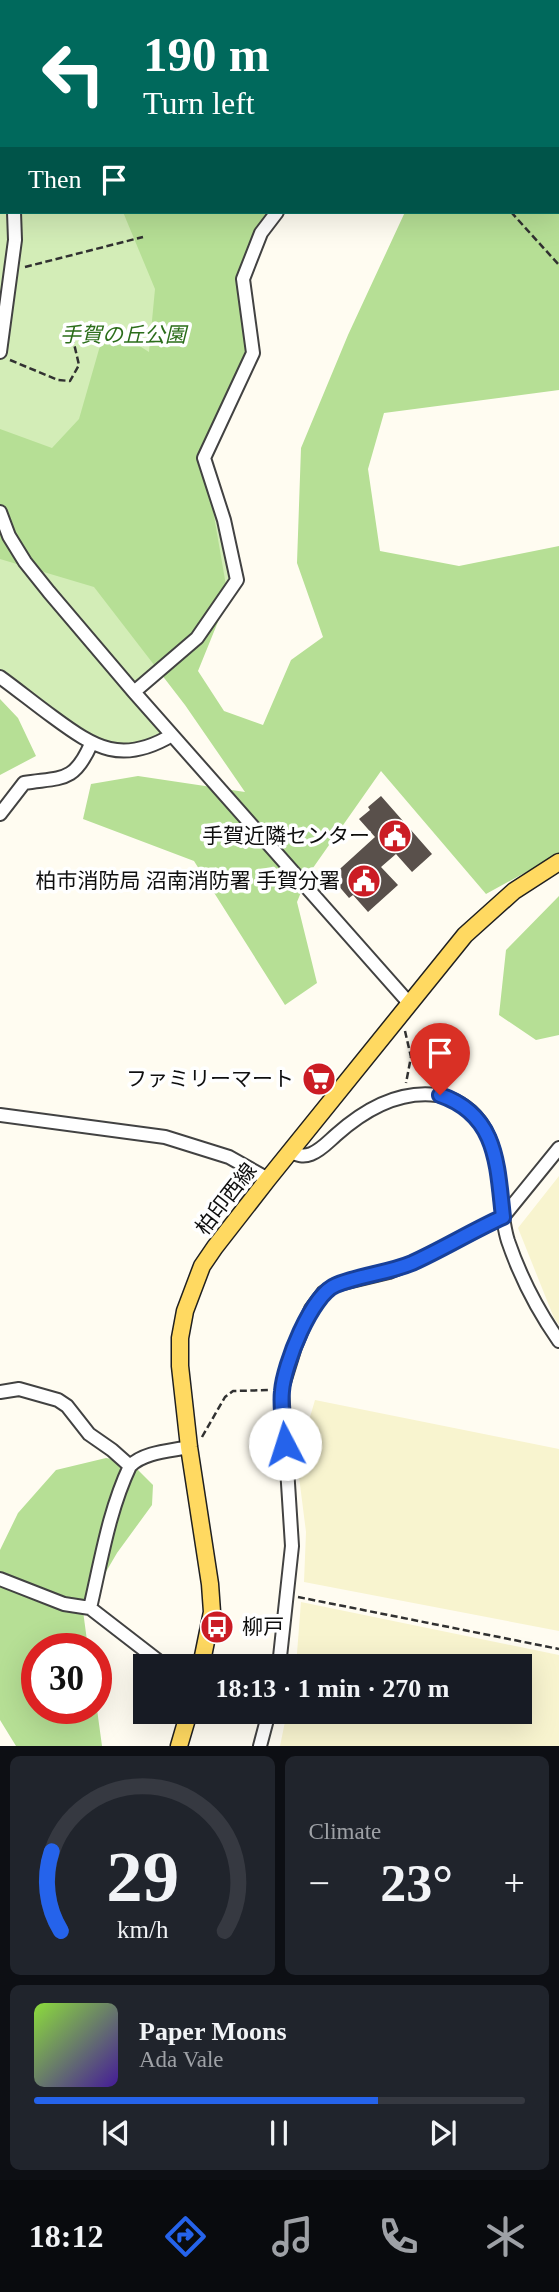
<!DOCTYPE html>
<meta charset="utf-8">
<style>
body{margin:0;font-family:"Times New Roman","Noto Sans JP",serif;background:#20242c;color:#f1f3f6;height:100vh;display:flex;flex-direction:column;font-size:26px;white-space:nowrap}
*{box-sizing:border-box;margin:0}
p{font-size:23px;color:#9ea1a6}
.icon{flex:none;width:38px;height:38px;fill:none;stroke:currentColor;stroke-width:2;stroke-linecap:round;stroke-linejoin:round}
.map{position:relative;height:1746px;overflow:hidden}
.panel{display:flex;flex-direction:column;gap:10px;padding:10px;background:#0d0f14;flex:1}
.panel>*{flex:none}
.guide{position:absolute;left:0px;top:0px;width:560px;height:214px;box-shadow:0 7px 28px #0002;background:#00695c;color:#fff;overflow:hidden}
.speed{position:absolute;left:21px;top:1633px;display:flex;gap:14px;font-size:35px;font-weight:700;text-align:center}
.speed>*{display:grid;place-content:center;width:91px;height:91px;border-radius:50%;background:#171b24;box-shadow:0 7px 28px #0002;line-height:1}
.speed .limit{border:10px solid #d22;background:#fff;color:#111}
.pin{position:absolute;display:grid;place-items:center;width:60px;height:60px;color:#fff;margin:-72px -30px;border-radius:50% 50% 50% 0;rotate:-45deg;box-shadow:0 0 7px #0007}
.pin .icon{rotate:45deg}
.me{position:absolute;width:77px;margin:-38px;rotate:355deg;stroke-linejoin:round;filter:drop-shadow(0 0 5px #0008)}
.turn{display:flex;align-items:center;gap:24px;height:147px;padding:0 28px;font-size:32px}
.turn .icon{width:91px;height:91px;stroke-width:2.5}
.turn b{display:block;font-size:49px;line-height:60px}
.then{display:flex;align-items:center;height:66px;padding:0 28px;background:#0003;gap:14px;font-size:26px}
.big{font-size:52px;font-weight:800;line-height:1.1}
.panel .tile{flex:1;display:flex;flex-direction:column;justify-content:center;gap:10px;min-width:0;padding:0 24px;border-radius:10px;background:#20242c}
.panel .dial{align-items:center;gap:0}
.dial svg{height:182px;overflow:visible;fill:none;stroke:#363941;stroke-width:7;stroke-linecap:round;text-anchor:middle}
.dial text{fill:#f1f3f6;stroke:none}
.song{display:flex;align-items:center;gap:21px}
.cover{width:84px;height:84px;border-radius:10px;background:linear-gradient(135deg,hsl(90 70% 55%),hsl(260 70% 35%))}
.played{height:7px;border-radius:4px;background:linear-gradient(90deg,#2563eb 70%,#363941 70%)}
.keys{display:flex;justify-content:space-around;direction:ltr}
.heat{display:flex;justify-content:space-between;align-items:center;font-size:38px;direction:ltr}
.panel .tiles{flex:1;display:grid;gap:10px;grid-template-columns:1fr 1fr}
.tile:last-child{grid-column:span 2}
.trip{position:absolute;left:133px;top:1654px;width:399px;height:70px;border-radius:0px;background:#171b24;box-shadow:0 7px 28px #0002;font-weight:800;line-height:70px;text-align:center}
.dock{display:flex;height:112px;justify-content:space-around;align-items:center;background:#090b0e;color:#9ea1a6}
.dock .icon{width:49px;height:49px}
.dock .on{color:#2563eb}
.dock b{font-size:32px;color:#f1f3f6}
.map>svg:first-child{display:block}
.farmland{fill:#f8f4cf}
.green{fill:#d3edb7}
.forest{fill:#b6df95}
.building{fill:#59504b}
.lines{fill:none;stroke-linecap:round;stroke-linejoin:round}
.minor-casing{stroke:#424242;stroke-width:16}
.major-casing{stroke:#202020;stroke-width:19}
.path{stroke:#313131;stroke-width:2.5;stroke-dasharray:7 3.5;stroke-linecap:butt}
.minor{stroke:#fff;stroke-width:12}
.major{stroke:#ffd961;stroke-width:16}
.route-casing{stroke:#184099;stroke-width:18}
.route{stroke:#2563eb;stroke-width:12}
.labels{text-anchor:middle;stroke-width:7;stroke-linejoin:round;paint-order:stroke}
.park-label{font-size:21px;font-style:italic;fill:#2b6d1a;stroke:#fff}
.poi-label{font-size:21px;fill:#0f0f0f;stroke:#fff;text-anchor:end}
.street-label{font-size:21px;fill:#0f0f0f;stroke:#fff}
</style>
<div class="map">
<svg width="559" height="1746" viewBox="0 0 559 1746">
<rect width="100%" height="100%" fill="#fffcf1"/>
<path class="farmland" d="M559,1176V1325L554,1318L518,1228Z
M315,1400L559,1449V1631L304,1582L306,1532L297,1461Z
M301,1602L559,1655V1746H280L287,1712H520V1666H296Z"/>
<path class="green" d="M0,0H299L300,2H2V212H277L261,233L204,458L237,580L135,692L172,735L157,744L105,748L0,677Z"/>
<path class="forest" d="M559,85V390L384,413L368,469L380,551L459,566L559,546V854L486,894L381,771L308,875L297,902L317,983L285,1005L194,861L83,819L91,784L138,776L245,792L185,705L94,587L0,559V429L52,448L79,419L106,325L149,352L155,289L123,212H277L248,266L253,353L204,458L228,597L198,671L224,711L263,725L291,660L323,637L297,563L301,448L348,335L405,212H558Z
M0,699L18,718L36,756L0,775Z
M559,896V1035L536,1040L499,1015L506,950Z
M106,1458L130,1462L153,1485L152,1505L117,1553L83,1611L88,1648H37V1708H96V1702L102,1746H16L0,1720V1550L18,1513L56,1470Z"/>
<path class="building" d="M381,796L432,854L412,872L396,854L381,867L398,885L368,912L353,895L349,898L331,877L375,837L359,819L370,810L368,807Z"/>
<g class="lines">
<defs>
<path id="minor" d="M299,0L300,2
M407,2L410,0
M0,166L2,170
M0,352L15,240L14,212
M0,512L9,536L25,562L49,592L134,692L409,1003
M0,677C18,690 35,704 53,717C95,748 122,765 172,735
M134,692L197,638L237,580L224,520L204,458L253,353L243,279L261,233L277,212
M0,814L24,783C62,777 74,783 91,744
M0,1115L165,1137L229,1157L268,1179
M290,1152C298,1155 303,1157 311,1154C321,1150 328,1142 336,1135C364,1110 398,1090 437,1095C446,1096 454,1100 461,1104C508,1133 494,1197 508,1241C520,1276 538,1311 559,1341
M0,1392L19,1389L58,1400L67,1406L89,1434L112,1450L130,1466C144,1452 170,1451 189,1447
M0,1579L64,1604L90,1608L165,1666
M90,1608C101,1561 109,1510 130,1466
M279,1666L292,1546L282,1389L295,1347L311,1309L323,1293L335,1285L389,1272L414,1262L503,1217L559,1148
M260,1746L269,1712"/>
<path id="major" d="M201,1666L212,1612L210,1584L189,1447L180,1366V1338L185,1311L202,1266L215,1247L268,1179L465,935L514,891L559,862
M179,1746L189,1712"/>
</defs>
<use href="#minor" class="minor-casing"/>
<use href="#major" class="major-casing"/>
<path class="path" d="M19,0V2
M511,212L559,265
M25,267L143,237
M10,360L58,380L70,381L79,365L72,335
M405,1031L411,1057L406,1083
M202,1437L225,1397L233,1391L271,1390
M298,1597L559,1649"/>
<use href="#minor" class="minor"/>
<use href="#major" class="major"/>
</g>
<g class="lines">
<defs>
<path id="route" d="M285,1444C284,1427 280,1408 282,1391C284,1365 311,1295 336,1285C360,1275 388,1273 412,1263C443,1249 472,1231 503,1217C497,1165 498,1115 440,1095"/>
</defs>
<use href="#route" class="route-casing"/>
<use href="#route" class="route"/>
</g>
<defs>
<symbol id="civic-disc" viewBox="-11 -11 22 22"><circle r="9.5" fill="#cb1c24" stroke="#fff"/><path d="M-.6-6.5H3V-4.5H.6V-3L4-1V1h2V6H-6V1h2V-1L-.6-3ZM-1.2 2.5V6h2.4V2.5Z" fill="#fff"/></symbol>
<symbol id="supermarket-disc" viewBox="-11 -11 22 22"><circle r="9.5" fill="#cb1c24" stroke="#fff"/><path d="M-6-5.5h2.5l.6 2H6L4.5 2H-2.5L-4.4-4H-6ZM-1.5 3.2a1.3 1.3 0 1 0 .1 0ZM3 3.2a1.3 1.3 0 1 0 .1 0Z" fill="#fff"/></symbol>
<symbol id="bus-disc" viewBox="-11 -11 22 22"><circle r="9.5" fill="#cb1c24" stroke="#fff"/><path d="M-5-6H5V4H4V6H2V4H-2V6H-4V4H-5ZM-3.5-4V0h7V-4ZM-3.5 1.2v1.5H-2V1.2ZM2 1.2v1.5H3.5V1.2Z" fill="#fff"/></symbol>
</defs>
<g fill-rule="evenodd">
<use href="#civic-disc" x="376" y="817" width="38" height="38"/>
<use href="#civic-disc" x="345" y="862" width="38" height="38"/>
<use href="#supermarket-disc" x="300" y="1060" width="38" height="38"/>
<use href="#bus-disc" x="198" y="1608" width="38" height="38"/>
</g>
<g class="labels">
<g class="park-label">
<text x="123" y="342">手賀の丘公園</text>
</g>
<g class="poi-label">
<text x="370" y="843">手賀近隣センター</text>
<text x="340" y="888">柏市消防局 沼南消防署 手賀分署</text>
<text x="294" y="1086">ファミリーマート</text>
<text x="242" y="1634" text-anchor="start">柳戸</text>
</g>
<g class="street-label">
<text transform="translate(226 1199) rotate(-52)" y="7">柏印西線</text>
</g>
</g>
</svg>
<div class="speed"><div class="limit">30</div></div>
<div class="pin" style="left:440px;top:1095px;background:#d93025"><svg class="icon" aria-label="arrive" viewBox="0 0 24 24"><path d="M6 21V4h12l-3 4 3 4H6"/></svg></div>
<svg class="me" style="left:285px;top:1444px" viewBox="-20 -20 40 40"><circle r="19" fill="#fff"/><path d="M0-13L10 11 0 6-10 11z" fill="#2563eb"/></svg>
<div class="trip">18:13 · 1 min · 270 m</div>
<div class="guide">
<div class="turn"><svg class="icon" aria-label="left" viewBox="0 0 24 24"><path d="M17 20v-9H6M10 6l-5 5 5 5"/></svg><div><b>190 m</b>Turn left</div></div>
<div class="then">Then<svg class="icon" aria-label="arrive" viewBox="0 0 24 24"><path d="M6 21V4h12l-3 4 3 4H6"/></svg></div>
</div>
</div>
<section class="panel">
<div class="tiles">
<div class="tile dial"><svg viewBox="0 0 100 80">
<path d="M14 69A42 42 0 1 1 86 69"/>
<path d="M14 69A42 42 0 0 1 10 34" stroke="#2563eb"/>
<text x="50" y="56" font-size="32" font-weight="700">29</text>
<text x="50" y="72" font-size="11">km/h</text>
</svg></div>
<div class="tile"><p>Climate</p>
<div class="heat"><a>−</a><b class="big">23°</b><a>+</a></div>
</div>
<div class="tile">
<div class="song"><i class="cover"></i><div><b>Paper Moons</b><p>Ada Vale</p></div></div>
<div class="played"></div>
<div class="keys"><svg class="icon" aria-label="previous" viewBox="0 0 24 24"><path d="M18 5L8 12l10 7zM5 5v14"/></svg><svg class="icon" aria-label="pause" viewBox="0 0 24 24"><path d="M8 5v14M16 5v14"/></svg><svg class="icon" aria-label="next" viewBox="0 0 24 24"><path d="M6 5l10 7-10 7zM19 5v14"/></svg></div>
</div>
</div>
</section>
<nav class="dock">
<b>18:12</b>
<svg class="icon on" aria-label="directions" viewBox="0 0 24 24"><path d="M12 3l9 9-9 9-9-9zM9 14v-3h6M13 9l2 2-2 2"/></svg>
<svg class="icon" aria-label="music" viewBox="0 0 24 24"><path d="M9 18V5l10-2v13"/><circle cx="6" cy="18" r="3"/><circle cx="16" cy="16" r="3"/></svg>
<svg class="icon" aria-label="phone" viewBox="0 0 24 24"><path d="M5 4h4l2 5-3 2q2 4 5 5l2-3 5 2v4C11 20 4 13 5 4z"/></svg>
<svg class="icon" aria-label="climate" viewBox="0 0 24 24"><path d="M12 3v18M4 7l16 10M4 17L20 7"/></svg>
</nav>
